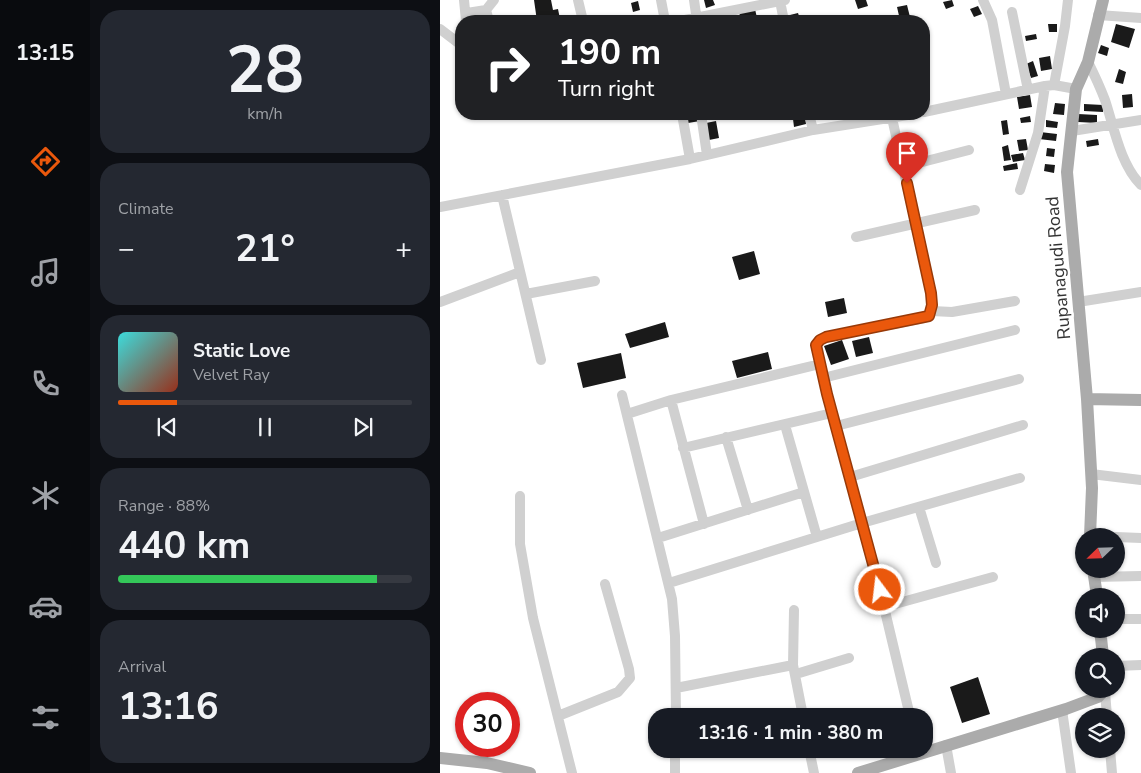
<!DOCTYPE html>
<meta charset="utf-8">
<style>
body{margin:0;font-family:"Nunito Sans",sans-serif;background:#242831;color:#f1f3f6;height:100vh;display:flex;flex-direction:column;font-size:19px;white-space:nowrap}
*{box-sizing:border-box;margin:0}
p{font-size:16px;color:#9ea1a6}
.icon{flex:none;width:28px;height:28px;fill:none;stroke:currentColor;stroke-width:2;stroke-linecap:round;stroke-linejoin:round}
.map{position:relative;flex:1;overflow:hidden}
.details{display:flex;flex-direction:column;gap:10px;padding:10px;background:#0d0f14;width:350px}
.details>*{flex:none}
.top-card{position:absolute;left:15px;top:15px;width:475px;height:105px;border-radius:20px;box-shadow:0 1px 4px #0004;background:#202124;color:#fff;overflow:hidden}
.needle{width:32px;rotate:247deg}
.tools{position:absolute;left:635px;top:528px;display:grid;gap:10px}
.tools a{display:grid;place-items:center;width:50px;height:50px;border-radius:50%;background:#171b24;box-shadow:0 1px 4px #0004;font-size:25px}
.speed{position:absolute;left:15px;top:692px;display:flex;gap:10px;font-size:25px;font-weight:700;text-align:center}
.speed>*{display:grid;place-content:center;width:65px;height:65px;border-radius:50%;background:#171b24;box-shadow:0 1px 4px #0004;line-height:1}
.speed .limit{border:8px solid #d22;background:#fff;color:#111}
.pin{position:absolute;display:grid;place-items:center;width:42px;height:42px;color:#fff;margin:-51px -21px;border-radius:50% 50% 50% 0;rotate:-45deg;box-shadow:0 0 5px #0007}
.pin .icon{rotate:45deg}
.me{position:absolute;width:55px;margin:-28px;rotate:345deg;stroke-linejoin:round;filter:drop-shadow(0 0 4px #0008)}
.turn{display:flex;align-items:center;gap:18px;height:105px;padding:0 20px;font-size:22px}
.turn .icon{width:65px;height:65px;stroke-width:2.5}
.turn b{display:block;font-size:35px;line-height:42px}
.big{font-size:38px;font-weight:700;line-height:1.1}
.details .widget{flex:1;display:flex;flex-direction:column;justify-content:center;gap:8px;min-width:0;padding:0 18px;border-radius:20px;background:#242831}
.details .dial{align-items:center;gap:0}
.dial b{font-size:65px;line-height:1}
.song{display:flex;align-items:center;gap:15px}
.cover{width:60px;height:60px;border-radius:8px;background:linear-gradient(135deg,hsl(180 70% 55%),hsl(10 70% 35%))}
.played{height:5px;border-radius:2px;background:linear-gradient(90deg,#ea580c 20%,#363941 20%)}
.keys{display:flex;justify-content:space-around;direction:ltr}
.heat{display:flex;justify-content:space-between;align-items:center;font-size:28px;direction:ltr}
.charge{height:8px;border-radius:4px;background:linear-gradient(90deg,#34c759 88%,#363941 0)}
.trip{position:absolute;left:208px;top:708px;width:285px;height:50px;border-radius:20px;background:#171b24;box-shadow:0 1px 4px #0004;font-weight:700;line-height:50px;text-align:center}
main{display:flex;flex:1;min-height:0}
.menu{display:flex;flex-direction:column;width:90px;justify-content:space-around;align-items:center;background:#090b0e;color:#9ea1a6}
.menu .icon{width:35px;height:35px}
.menu .selected{color:#ea580c}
.menu b{font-size:22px;color:#f1f3f6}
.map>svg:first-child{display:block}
.building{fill:#1a1a1a}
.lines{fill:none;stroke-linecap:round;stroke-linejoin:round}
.minor{stroke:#d0d0d0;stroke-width:10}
.major{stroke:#ababab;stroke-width:12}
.route-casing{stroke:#983908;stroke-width:12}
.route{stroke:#ea580c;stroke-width:9}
.labels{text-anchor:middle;stroke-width:5;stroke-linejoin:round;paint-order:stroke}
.street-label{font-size:18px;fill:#333;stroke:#fff}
</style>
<main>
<nav class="menu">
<b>13:15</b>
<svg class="icon selected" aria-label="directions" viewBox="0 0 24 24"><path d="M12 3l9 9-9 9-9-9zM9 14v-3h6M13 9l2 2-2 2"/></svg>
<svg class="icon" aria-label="music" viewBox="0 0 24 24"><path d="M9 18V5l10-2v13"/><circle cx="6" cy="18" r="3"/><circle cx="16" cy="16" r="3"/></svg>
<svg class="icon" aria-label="phone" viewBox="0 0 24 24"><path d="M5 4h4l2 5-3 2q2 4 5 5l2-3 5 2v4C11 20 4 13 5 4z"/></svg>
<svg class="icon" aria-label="climate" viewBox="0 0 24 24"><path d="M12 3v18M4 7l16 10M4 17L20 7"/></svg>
<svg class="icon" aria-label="car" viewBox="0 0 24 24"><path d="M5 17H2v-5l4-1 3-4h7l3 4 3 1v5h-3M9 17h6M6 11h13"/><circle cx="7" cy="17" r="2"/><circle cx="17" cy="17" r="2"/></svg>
<svg class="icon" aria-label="filters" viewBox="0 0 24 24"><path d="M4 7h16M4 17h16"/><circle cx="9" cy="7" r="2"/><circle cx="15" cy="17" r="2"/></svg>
</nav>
<section class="details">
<div class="widget dial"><b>28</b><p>km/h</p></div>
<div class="widget"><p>Climate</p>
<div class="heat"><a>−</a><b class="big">21°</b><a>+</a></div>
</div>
<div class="widget">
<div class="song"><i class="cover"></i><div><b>Static Love</b><p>Velvet Ray</p></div></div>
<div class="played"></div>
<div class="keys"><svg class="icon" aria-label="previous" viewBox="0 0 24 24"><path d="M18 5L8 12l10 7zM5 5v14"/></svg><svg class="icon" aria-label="pause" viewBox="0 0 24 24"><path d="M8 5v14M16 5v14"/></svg><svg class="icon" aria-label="next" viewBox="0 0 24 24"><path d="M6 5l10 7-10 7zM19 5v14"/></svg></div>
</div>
<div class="widget"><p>Range · 88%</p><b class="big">440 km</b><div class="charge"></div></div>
<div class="widget"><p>Arrival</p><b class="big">13:16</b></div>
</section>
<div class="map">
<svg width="701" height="773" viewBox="0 0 701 773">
<rect width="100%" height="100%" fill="#fff"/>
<path class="building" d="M94,0H111L113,10L118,9L120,19L129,18L130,21H97Z
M264,0H273L275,5L266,8Z
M415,0H426L428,6L418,9Z
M512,0L514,6L506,9L503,2Z
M198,1L200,10L193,12L191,3Z
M467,5L470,17L460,20L457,7Z
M538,6L542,14L534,17L530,9Z
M315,9L317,18L301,21L299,12Z
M358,13L360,19L348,21L346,16Z
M608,24H617V32H609Z
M676,24L695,29L689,48L671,42Z
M596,34L597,39L586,41L585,36Z
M661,45L669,48L667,56L658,53Z
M610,56L612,69L601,71L599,58Z
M593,61L598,76L591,78L586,64Z
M679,69L686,72L683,84L675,82Z
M692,94L693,107L683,108L682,95Z
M590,95L592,107L579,109L577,97Z
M615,103L625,104L624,115L613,114Z
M644,104L663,105V112L644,111Z
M247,114H259L260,121L248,123Z
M638,114L657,115V123L638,122Z
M590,116L591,122L581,123L580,118Z
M365,117L366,124L354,127L353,119Z
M567,120L569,134L563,135L561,121Z
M606,120L618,122L617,128L606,127Z
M276,121L279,138L269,140L266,123Z
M600,132L617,134L616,141L599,139Z
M586,139L588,150L579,151L577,140Z
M658,139L659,145L647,147L646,141Z
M568,145L571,160L564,161L562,147Z
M607,148L615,149L614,157L606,156Z
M583,153L585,160L573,162L571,155Z
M577,163L578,169L564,171L563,166Z
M605,164L615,165L614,173L604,171Z
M314,251L320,274L299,280L292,257Z
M404,298L407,313L388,317L385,302Z
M225,322L229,337L190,348L185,334Z
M429,337L433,353L416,357L412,341Z
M402,340L409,359L391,365L384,346Z
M328,352L332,369L297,378L292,361Z
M181,353L186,378L143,388L137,363Z
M538,677L550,714L522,723L510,687Z"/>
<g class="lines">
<path class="minor" d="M24,0L26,21
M138,0L143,21
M221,0L225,21
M254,0L257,21
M543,0L552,20L566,94
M340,1L344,21
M46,10L54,0
M572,12L588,90
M27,13L46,10L49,21
M658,15L701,18
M240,21L345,0
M0,29L21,45
M17,41L21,32
M648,62C654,74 660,87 665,100C674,127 680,164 701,185
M614,85L625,26L628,0
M484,112L605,86L614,85L636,89
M242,114L250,159
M261,114L267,155
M369,114L373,130
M452,118L491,293L492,305L489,316L484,318L386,337L379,340L376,345L387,394L444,607L470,716
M632,131L701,120
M463,167L529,150
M580,190L598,133L605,86
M62,195L101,360
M0,207L250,159L373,130L474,114
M416,237L535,210
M86,294L155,281
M0,302L80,272
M638,302L701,292
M492,311L512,312L575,301
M383,378L575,330
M182,395L232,599L235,636L236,716
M231,400L264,524
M187,414L231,400L380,364
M345,425L377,537
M396,426L579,379
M286,437L308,510
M243,448L392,413
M651,474L701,480
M410,477L583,425
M80,496V544L93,618L132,773
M479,507L496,563
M676,537L701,538
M218,538L364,492
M654,577L701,576
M229,583L422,523L580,478
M444,607L553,577
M354,610L353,665L363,716
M676,619H701
M676,666L701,665
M356,674L409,658
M236,688L353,665
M665,692L667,716
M622,710L631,773
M118,716L178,692L190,678L189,669L165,584
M506,745L511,773
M369,749L374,773
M670,749L672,773
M235,773V749"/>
<path class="major" d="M647,399L701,400
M650,536L652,488L647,399L627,172L636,89L648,62L663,0
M653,569L657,596
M660,629L663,656
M0,758L47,763L90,773
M418,773L626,709L658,697L665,689"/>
</g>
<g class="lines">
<defs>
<path id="route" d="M440,590L387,394L376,345L380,340L386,337L489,316L492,305L491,293L467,183"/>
</defs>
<use href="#route" class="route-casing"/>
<use href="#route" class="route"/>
</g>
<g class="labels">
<g class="street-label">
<text transform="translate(618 268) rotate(-95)" y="6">Rupanagudi Road</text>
</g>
</g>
</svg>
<div class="tools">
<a><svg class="needle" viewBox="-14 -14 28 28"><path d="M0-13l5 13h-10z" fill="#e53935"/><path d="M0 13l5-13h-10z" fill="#9ea1a6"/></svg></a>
<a><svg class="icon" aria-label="sound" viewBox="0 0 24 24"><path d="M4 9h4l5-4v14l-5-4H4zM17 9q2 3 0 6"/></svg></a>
<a><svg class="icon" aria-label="search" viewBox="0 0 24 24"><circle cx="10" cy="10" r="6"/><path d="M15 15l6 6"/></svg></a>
<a><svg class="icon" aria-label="layers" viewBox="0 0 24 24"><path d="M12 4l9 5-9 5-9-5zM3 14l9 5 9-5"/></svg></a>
</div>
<div class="speed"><div class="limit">30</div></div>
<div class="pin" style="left:467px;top:183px;background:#d93025"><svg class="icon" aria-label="arrive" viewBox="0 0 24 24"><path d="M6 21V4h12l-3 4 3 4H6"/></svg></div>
<svg class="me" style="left:440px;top:590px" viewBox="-20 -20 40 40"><circle r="17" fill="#ea580c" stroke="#fff" stroke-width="3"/><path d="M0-11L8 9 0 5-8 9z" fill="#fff"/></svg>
<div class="trip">13:16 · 1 min · 380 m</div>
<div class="top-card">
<div class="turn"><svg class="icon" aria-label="right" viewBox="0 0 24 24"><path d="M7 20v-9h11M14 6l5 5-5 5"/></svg><div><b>190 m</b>Turn right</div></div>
</div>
</div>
</main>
